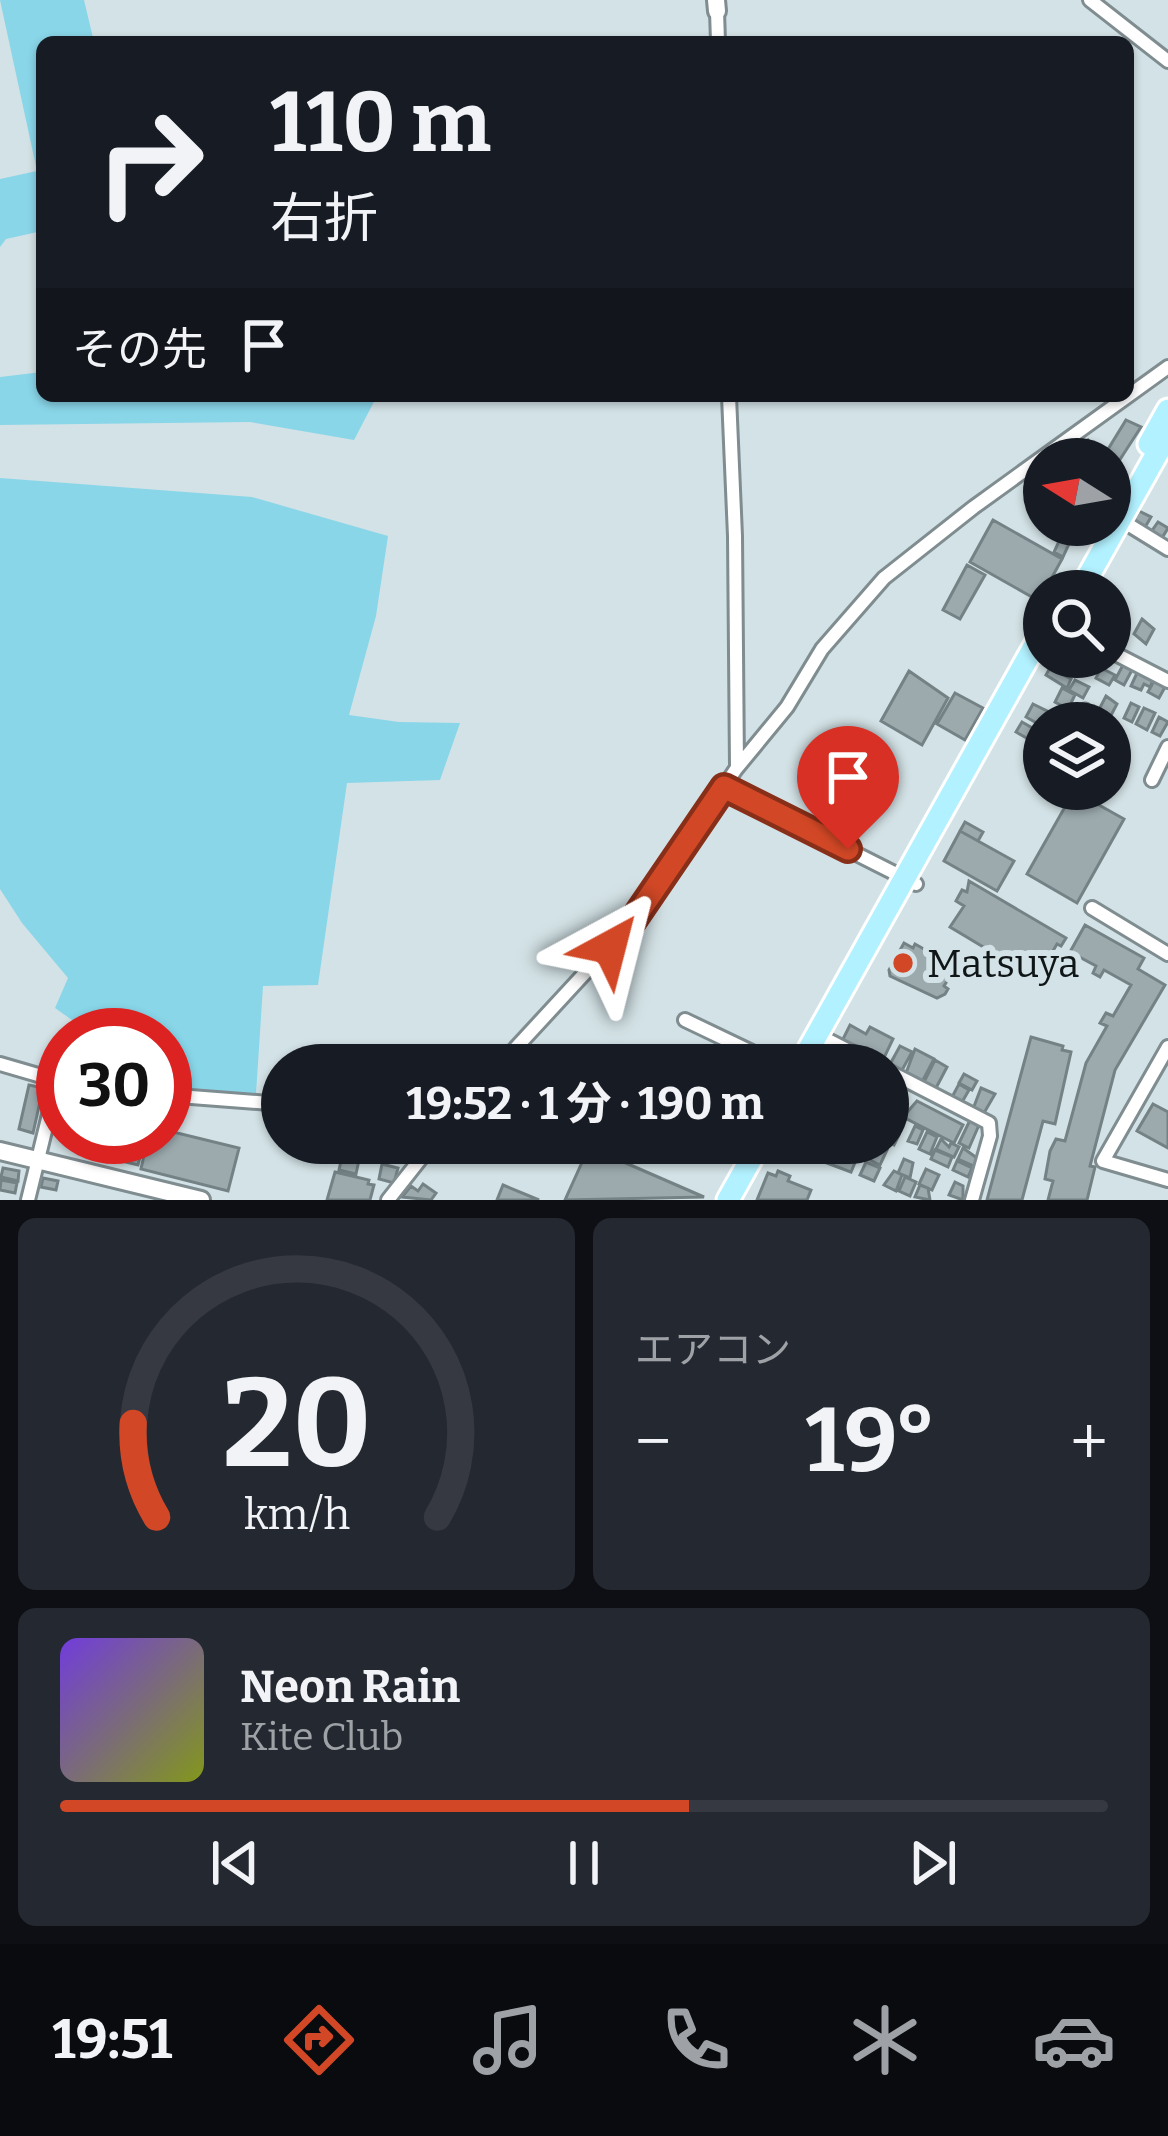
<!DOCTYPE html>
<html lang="ja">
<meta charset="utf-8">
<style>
body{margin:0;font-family:Bitter,"Noto Sans JP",serif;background:#242831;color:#f1f3f6;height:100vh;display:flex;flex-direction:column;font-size:45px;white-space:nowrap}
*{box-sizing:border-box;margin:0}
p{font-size:39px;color:#9ea1a6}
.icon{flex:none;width:66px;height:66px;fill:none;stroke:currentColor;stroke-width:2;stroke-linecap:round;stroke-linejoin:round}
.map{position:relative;height:1200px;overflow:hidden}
.panel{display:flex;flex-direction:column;gap:18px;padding:18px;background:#0d0f14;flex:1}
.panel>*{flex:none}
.guide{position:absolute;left:36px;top:36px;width:1098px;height:366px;border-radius:18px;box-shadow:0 3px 9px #0004;background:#171b24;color:#f1f3f6;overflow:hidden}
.needle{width:78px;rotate:281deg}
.controls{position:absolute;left:1023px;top:438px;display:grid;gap:24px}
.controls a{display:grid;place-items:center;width:108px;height:108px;border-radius:50%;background:#171b24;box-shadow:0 3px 9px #0004;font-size:60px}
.speed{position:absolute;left:36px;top:1008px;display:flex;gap:24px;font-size:60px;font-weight:700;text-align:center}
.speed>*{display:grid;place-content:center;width:156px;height:156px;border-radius:50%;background:#171b24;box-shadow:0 3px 9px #0004;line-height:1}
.speed .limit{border:18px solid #d22;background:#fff;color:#111}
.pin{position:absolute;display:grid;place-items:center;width:102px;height:102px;color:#fff;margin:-123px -51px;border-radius:50% 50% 50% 0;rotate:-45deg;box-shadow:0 0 12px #0007}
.pin .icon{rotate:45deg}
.me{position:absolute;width:132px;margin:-66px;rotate:38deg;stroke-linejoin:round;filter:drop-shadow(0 0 9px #0008)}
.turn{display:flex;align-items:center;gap:42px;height:252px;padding:0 36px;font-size:54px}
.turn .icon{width:156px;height:156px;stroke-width:2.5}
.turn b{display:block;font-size:84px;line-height:102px}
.then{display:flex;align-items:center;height:114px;padding:0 36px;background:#0003;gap:24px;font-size:45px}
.big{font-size:90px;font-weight:700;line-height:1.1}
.panel .widget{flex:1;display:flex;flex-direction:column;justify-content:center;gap:18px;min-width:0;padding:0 42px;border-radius:18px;background:#242831}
.panel .dial{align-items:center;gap:0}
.dial svg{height:312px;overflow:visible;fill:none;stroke:#363941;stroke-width:7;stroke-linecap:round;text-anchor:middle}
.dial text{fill:#f1f3f6;stroke:none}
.song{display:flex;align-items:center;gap:36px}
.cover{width:144px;height:144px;border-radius:18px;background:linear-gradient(135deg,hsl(260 70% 55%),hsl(70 70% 35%))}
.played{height:12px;border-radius:6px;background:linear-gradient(90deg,#d24826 60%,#363941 60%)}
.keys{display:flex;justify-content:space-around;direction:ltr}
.heat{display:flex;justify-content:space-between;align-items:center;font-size:66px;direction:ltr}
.panel .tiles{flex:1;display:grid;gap:18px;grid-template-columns:1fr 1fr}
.widget:last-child{grid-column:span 2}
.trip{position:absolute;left:261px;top:1044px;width:648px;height:120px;border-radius:60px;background:#171b24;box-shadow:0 3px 9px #0004;font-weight:700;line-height:120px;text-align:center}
.dock{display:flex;height:192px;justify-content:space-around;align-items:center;background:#090b0e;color:#9ea1a6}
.dock .icon{width:84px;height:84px}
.dock .selected{color:#d24826}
.dock b{font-size:54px;color:#f1f3f6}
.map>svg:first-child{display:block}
.green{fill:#89d6e9}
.building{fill:#9caaae;stroke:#748285;stroke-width:3}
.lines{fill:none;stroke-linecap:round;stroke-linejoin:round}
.minor-casing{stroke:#7f8c90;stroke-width:18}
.tertiary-casing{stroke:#7f8c90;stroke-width:22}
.primary-casing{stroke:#fff;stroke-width:27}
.minor{stroke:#fff;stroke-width:12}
.tertiary{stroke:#fff;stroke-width:16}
.primary{stroke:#b2f1ff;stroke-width:21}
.route-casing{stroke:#882f19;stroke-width:30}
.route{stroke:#d24826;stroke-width:21}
.poi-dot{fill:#d24826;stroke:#d3e2e6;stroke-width:4.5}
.labels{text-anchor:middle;stroke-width:12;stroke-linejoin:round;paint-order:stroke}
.poi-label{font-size:39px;fill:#101617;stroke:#d3e2e6;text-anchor:start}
</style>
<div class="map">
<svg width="1168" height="1200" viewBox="0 0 1168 1200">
<rect width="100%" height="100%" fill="#d3e2e6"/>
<path class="green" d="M0,0H84L94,42H42V231L6,239L0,247V179L37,171Z
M42,372V396H377L354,440L250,422L0,425V377Z
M0,478L252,497L388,536L376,616L349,715L399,722L460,723L440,780L347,783L318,985L263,986L256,1094L170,1087L174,1037L79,1025L55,1008L68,978L22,923L0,889Z"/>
<path class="building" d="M1126,420L1141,427L1110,475V459H1102Z
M1088,440L1096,451L1085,459L1077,449Z
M1139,511L1151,517L1144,529L1134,519Z
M993,520L1062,559L1039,601L970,562Z
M1158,522L1168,528L1162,538L1151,532Z
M1060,539L1069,544L1063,557L1054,552Z
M967,565L985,575L960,619L943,610Z
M1142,619L1154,629L1146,644L1134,634Z
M1078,657L1094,662L1089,673L1075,664Z
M1123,665L1132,670L1124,685L1115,680Z
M1050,668L1071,679L1067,688L1046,675Z
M1101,668L1115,675L1109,685L1096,678Z
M909,671L948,698L922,745L881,721Z
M1137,673L1153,680L1150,687L1144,684L1141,690L1131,686Z
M1075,680L1089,687L1083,698L1069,690Z
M1154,681L1165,687L1159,698L1148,692Z
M1062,688L1075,695L1068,709L1055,702Z
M955,693L983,708L965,740L937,724Z
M1106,696L1117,704L1107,723H1092Z
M1078 710a7 7 0 1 1 14 0a7 7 0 1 1-14 0Z
M1131,703L1139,707L1132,722L1124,718Z
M1033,704L1047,711L1040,725L1026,717Z
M1144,708L1155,713L1147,730L1136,724Z
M1159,717L1168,722L1160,736L1152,732Z
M1022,722L1036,730L1030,740L1016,732Z
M1074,791L1124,819L1077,903L1027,874Z
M965,822L983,832L978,841L960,831Z
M960,831L1014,861L997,891L944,861Z
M969,881L1066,938L1061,946L1057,944L1050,956L1054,959L1050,966L1046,963L1037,979L950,927L964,906L956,901L962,890L967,892Z
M1085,925L1144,958L1138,969L1165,985L1115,1070L1090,1166L1095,1167L1087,1200H1048L1053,1181L1045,1179L1050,1151L1056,1139L1065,1141L1086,1063L1107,1026L1100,1023L1106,1013L1113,1016L1131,985L1104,970L1100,977L1093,973L1096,966L1070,952Z
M904,943L913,948L915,944L956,967L944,986L948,989L945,994L937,998L890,976L889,970Z
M850,1025L866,1034L870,1027L893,1039L882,1062L842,1041Z
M1031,1037L1063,1046L1062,1050L1071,1052L1055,1124L1043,1121L1022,1200H987Z
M900,1046L912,1052L901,1072L889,1066Z
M915,1049L934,1059L922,1082L906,1073Z
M835,1050L850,1058L847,1065L829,1063Z
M935,1060L947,1067L936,1088L924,1082Z
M964,1074L977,1081L972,1090L959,1083Z
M959,1084L969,1090L962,1102L952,1097Z
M29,1085L43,1088L33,1133L19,1129Z
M981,1088L995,1094L984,1113L973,1109Z
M917,1101L963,1125L954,1143L903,1117Z
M1153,1104L1168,1112V1148L1137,1131Z
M892,1114L905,1120L900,1131L888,1128Z
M970,1120L979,1125L969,1148L959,1143Z
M915,1126L923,1130L917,1144L908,1141Z
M165,1130L239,1148L228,1191L141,1169L148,1137H165Z
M888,1130L899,1135L894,1145L888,1142L886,1148L876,1144L888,1143Z
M927,1132L937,1137L930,1154L919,1149Z
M82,1137H145L138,1165L79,1151Z
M941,1139L949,1147L951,1143L959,1147L954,1157L936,1149Z
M798,1143H826L850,1152L849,1157L856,1160L851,1172L795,1151Z
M875,1145L887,1150L880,1165L868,1159Z
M589,1147L704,1197L565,1200Z
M963,1148L977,1158L974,1166L958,1159Z
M935,1150L952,1157L948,1167L931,1159Z
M342,1157L359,1160L356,1174L339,1170Z
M904,1159L913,1163L910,1178L898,1173Z
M957,1161L972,1168L968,1177L953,1170Z
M866,1162L880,1168L874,1181L860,1175Z
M382,1164L398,1168L394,1183L379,1179Z
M3,1168L19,1171L18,1181L1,1177Z
M926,1169L939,1175L932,1190L919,1184Z
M778,1171L790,1176L788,1181L811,1190L807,1200H757L768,1173L776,1176Z
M894,1171L902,1175L896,1191L884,1185Z
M335,1172L369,1180L368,1184L374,1185L370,1200H327Z
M905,1177L916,1182L910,1196L899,1191Z
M43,1178L58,1181L56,1190L41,1187Z
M1,1180L17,1183L15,1193L0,1190Z
M955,1182L963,1186V1200L949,1195Z
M423,1184L436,1193L431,1200L402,1197L411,1186L418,1191Z
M503,1185L539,1200H497Z
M920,1185L928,1188L930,1200L915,1197Z"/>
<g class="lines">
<defs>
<path id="minor" d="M1090,0L1168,61
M717,11L718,42
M729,396L735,536L737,767
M1121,520L1168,549
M1110,651L1168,681
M1152,780L1168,747
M724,787L916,884
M1092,908L1168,954
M685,1020L779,1065
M826,1039L877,1065
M1168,1047L1103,1161L1168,1180
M0,1064L62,1082
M500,1065L632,922L736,769L787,707L822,649L884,578L974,507L1168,367
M888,1071L989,1123L990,1136L972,1200
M165,1095L282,1104
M28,1200L57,1082
M388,1200L433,1143"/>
<path id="tertiary" d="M716,0L717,11
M0,1151L201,1200"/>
<path id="primary" d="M1149,444L1168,410
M1080,591L1168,434
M800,1065L1044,629
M728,1200L760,1143"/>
</defs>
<use href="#minor" class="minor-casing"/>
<use href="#tertiary" class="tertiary-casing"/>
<use href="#primary" class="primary-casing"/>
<use href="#minor" class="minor"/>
<use href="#tertiary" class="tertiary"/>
<use href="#primary" class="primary"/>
</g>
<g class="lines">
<defs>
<path id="route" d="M610,947L632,922L724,787L848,849"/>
</defs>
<use href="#route" class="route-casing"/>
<use href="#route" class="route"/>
</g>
<circle class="poi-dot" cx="903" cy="963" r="12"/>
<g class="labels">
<g class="poi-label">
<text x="927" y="977">Matsuya</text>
</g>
</g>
</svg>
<div class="controls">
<a><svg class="needle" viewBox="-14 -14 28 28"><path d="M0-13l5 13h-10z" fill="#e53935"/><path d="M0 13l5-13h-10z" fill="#9ea1a6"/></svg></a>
<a><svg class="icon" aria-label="search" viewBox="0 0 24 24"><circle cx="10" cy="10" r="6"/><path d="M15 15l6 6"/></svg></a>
<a><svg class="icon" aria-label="layers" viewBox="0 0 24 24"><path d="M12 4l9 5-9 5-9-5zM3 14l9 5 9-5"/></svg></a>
</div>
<div class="speed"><div class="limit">30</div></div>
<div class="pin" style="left:848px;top:849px;background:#d93025"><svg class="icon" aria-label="arrive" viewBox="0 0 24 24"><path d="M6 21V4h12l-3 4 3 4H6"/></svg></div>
<svg class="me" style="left:610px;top:947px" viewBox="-20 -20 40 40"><path d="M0-17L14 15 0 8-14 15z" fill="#d24826" stroke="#fff" stroke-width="4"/></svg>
<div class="trip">19:52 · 1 分 · 190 m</div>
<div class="guide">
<div class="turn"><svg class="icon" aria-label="right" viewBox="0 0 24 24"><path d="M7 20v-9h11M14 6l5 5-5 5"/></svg><div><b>110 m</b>右折</div></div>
<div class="then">その先<svg class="icon" aria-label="arrive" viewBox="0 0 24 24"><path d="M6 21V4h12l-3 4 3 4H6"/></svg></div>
</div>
</div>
<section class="panel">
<div class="tiles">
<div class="widget dial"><svg viewBox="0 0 100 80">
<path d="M14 69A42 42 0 1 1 86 69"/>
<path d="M14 69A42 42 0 0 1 8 45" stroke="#d24826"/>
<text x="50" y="56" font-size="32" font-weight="700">20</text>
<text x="50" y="72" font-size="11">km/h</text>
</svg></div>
<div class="widget"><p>エアコン</p>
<div class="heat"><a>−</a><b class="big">19°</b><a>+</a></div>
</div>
<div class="widget">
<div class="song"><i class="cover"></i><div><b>Neon Rain</b><p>Kite Club</p></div></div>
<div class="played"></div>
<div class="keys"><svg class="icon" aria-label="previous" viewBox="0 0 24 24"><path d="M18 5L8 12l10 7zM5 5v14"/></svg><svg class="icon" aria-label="pause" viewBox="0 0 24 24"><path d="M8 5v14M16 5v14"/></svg><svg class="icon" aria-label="next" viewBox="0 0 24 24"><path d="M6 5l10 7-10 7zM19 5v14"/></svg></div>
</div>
</div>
</section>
<nav class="dock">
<b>19:51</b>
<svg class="icon selected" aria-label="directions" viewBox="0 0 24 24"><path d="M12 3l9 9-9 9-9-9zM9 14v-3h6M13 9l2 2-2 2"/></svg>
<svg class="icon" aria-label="music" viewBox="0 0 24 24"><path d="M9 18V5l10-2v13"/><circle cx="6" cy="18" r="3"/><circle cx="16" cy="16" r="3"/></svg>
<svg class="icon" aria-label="phone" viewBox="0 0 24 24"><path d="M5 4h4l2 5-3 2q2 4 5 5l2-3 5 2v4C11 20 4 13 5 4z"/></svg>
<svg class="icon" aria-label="climate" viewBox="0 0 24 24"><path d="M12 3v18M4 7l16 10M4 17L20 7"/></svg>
<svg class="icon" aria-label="car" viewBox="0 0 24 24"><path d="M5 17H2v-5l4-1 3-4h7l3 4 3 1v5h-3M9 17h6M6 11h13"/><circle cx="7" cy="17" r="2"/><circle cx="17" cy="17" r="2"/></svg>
</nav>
